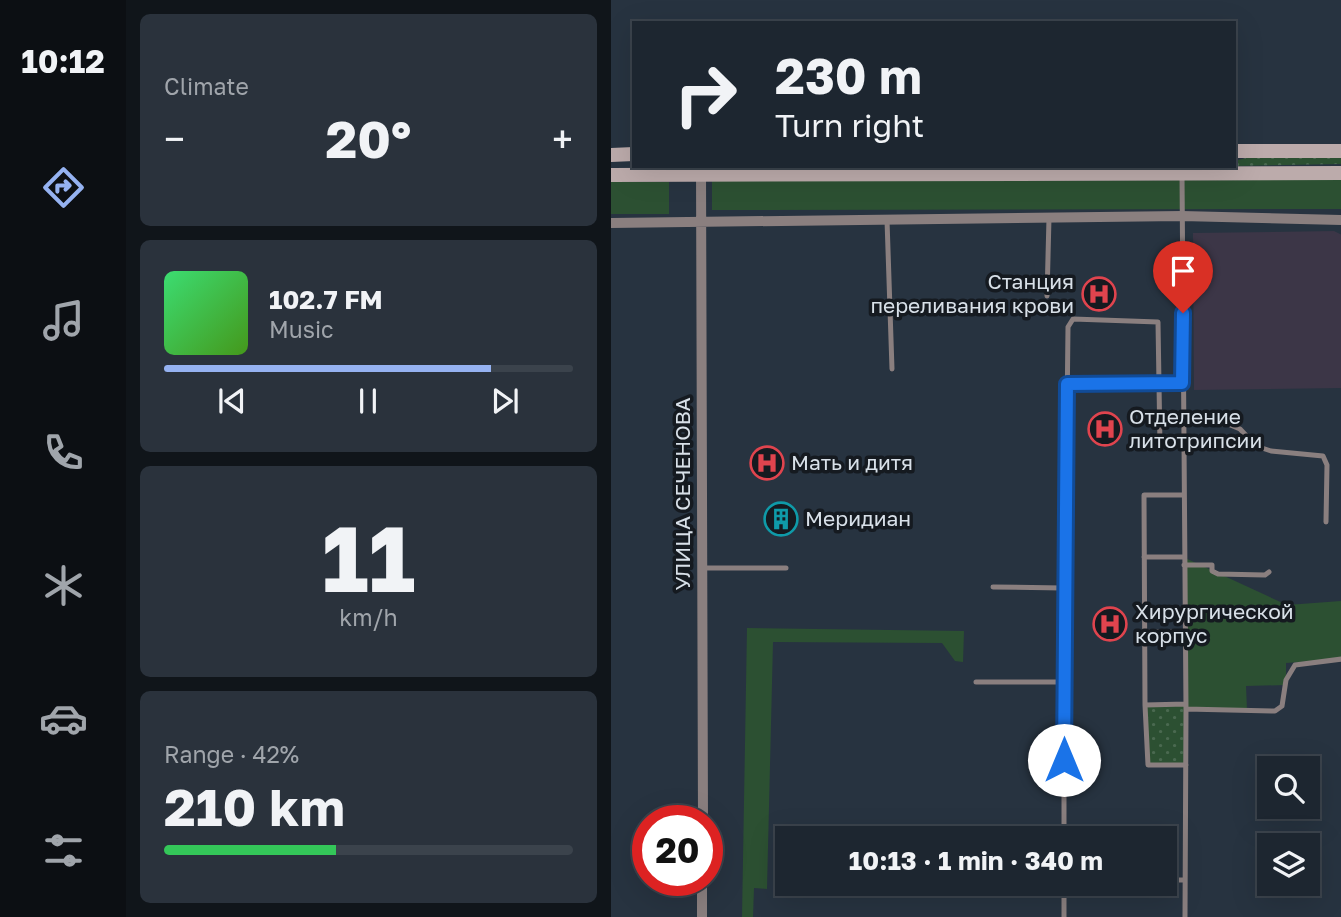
<!DOCTYPE html>
<meta charset="utf-8">
<style>
body{margin:0;font-family:"Golos Text",sans-serif;background:#2a323c;color:#f1f3f6;height:100vh;display:flex;flex-direction:column;font-size:26px;white-space:nowrap}
*{box-sizing:border-box;margin:0}
p{font-size:23px;color:#a0a5ab}
.icon{flex:none;width:38px;height:38px;fill:none;stroke:currentColor;stroke-width:2;stroke-linecap:round;stroke-linejoin:round}
.map{position:relative;flex:1;overflow:hidden}
.drawer{display:flex;flex-direction:column;gap:14px;padding:14px;background:#10151a;width:485px}
.drawer>*{flex:none}
.guide{position:absolute;left:21px;top:21px;width:604px;height:147px;border-radius:0px;box-shadow:0 7px 28px #0002,0 0 0 2px #3b434c;background:#1d2630;color:#f1f3f6;overflow:hidden}
.buttons{position:absolute;left:646px;top:756px;display:grid;gap:14px}
.buttons a{display:grid;place-items:center;width:63px;height:63px;border-radius:0px;background:#1d2630;box-shadow:0 7px 28px #0002,0 0 0 2px #3b434c;font-size:35px}
.speed{position:absolute;left:21px;top:805px;display:flex;gap:14px;font-size:35px;font-weight:700;text-align:center}
.speed>*{display:grid;place-content:center;width:91px;height:91px;border-radius:50%;background:#1d2630;box-shadow:0 7px 28px #0002,0 0 0 2px #3b434c;line-height:1}
.speed .limit{border:10px solid #d22;background:#fff;color:#111}
.pin{position:absolute;display:grid;place-items:center;width:60px;height:60px;color:#fff;margin:-72px -30px;border-radius:50% 50% 50% 0;rotate:-45deg;box-shadow:0 0 7px #0007}
.pin .icon{rotate:45deg}
.me{position:absolute;width:77px;margin:-38px;rotate:0deg;stroke-linejoin:round;filter:drop-shadow(0 0 5px #0008)}
.turn{display:flex;align-items:center;gap:24px;height:147px;padding:0 28px;font-size:32px}
.turn .icon{width:91px;height:91px;stroke-width:2.5}
.turn b{display:block;font-size:49px;line-height:60px}
.big{font-size:52px;font-weight:700;line-height:1.1}
.drawer .card{flex:1;display:flex;flex-direction:column;justify-content:center;gap:10px;min-width:0;padding:0 24px;border-radius:10px;background:#2a323c}
.drawer .dial{align-items:center;gap:0}
.dial b{font-size:91px;line-height:1}
.song{display:flex;align-items:center;gap:21px}
.cover{width:84px;height:84px;border-radius:10px;background:linear-gradient(135deg,hsl(140 70% 55%),hsl(100 70% 35%))}
.played{height:7px;border-radius:4px;background:linear-gradient(90deg,#95b2f1 80%,#3b434c 80%)}
.keys{display:flex;justify-content:space-around;direction:ltr}
.heat{display:flex;justify-content:space-between;align-items:center;font-size:38px;direction:ltr}
.charge{height:10px;border-radius:5px;background:linear-gradient(90deg,#34c759 42%,#3b434c 0)}
.trip{position:absolute;left:164px;top:826px;width:402px;height:70px;border-radius:0px;background:#1d2630;box-shadow:0 7px 28px #0002,0 0 0 2px #3b434c;font-weight:700;line-height:70px;text-align:center}
main{display:flex;flex:1;min-height:0}
.dock{display:flex;flex-direction:column;width:126px;justify-content:space-around;align-items:center;background:#0c0f13;color:#a0a5ab}
.dock .icon{width:49px;height:49px}
.dock .current{color:#95b2f1}
.dock b{font-size:32px;color:#f1f3f6}
.map>svg:first-child{display:block}
.commercial{fill:#3c3647}
.grass{fill:url(#grass-dots)}
.park{fill:#2c5032}
.lines{fill:none;stroke-linecap:round;stroke-linejoin:round}
.lane{stroke:#8a7f7f;stroke-width:5}
.street{stroke:#8a7f7f;stroke-width:10}
.secondary{stroke:#bcabab;stroke-width:14}
.route-casing{stroke:#114b97;stroke-width:18}
.route{stroke:#1a73e8;stroke-width:12}
.labels{text-anchor:middle;stroke-width:7;stroke-linejoin:round;paint-order:stroke}
.poi-label{font-size:21px;fill:#d8e0e8;stroke:#151a20;text-anchor:start}
.street-label{font-size:21px;fill:#d8e0e8;stroke:#151a20}
</style>
<main>
<nav class="dock">
<b>10:12</b>
<svg class="icon current" aria-label="directions" viewBox="0 0 24 24"><path d="M12 3l9 9-9 9-9-9zM9 14v-3h6M13 9l2 2-2 2"/></svg>
<svg class="icon" aria-label="music" viewBox="0 0 24 24"><path d="M9 18V5l10-2v13"/><circle cx="6" cy="18" r="3"/><circle cx="16" cy="16" r="3"/></svg>
<svg class="icon" aria-label="phone" viewBox="0 0 24 24"><path d="M5 4h4l2 5-3 2q2 4 5 5l2-3 5 2v4C11 20 4 13 5 4z"/></svg>
<svg class="icon" aria-label="climate" viewBox="0 0 24 24"><path d="M12 3v18M4 7l16 10M4 17L20 7"/></svg>
<svg class="icon" aria-label="car" viewBox="0 0 24 24"><path d="M5 17H2v-5l4-1 3-4h7l3 4 3 1v5h-3M9 17h6M6 11h13"/><circle cx="7" cy="17" r="2"/><circle cx="17" cy="17" r="2"/></svg>
<svg class="icon" aria-label="filters" viewBox="0 0 24 24"><path d="M4 7h16M4 17h16"/><circle cx="9" cy="7" r="2"/><circle cx="15" cy="17" r="2"/></svg>
</nav>
<section class="drawer">
<div class="card"><p>Climate</p>
<div class="heat"><a>−</a><b class="big">20°</b><a>+</a></div>
</div>
<div class="card">
<div class="song"><i class="cover"></i><div><b>102.7 FM</b><p>Music</p></div></div>
<div class="played"></div>
<div class="keys"><svg class="icon" aria-label="previous" viewBox="0 0 24 24"><path d="M18 5L8 12l10 7zM5 5v14"/></svg><svg class="icon" aria-label="pause" viewBox="0 0 24 24"><path d="M8 5v14M16 5v14"/></svg><svg class="icon" aria-label="next" viewBox="0 0 24 24"><path d="M6 5l10 7-10 7zM19 5v14"/></svg></div>
</div>
<div class="card dial"><b>11</b><p>km/h</p></div>
<div class="card"><p>Range · 42%</p><b class="big">210 km</b><div class="charge"></div></div>
</section>
<div class="map">
<svg width="731" height="917" viewBox="0 0 731 917">
<defs>
<pattern id="grass-dots" width="8" height="8" patternUnits="userSpaceOnUse" patternTransform="scale(1.75)"><rect width="8" height="8" fill="#2c5032"/><path d="M2 2h.1M6 6h.1" fill="none" stroke="#4a6950" stroke-width="1.8" stroke-linecap="round"/></pattern>
</defs>
<rect width="100%" height="100%" fill="#273340"/>
<path class="commercial" d="M723,231L731,235L730,388L583,390L582,233Z"/>
<path class="grass" d="M731,157L730,164L623,166V161L635,158Z
M575,704V765H537L534,705Z"/>
<path class="park" d="M731,180L730,209L101,210V181Z
M0,182H58V214H0Z
M572,557L676,605L730,601V659L675,663V685L635,686L636,710L575,709Z
M136,628L353,631L352,662L344,661L331,643L162,642L156,889L143,888L142,917H131Z"/>
<g class="lines">
<path class="lane" d="M571,174L575,709L664,711L671,706L675,680L684,665L731,659
M276,220L281,369
M436,296L438,218
M456,384L571,383
M571,422L617,424L629,429L645,446L660,451L712,456L716,465L715,522
M533,557H572
M573,565H601V571L607,574L654,575L658,572
M92,568H175
M382,587L452,588
M533,632H574
M365,682H453L457,327L462,319L547,322L549,446
M453,682V838
M534,705L533,495H571
M575,765H537L534,705L575,704
M555,880H574
M453,884V917
M574,917L575,709"/>
<path class="street" d="M90,166L92,821
M0,223L571,216L731,220
M91,917V880"/>
<path class="secondary" d="M623,151H731
M0,155L23,154
M0,175L731,173"/>
</g>
<g class="lines">
<defs>
<path id="route" d="M453,760L456,384L571,383L572,313"/>
</defs>
<use href="#route" class="route-casing"/>
<use href="#route" class="route"/>
</g>
<defs>
<symbol id="hospital-ring" viewBox="-11 -11 22 22"><circle r="9.5" fill="#151a20" stroke="#e0444e" stroke-width="1.5"/><path d="M-5-5h3v3.5h4V-5h3V5h-3V1.5h-4V5h-3Z" fill="#e0444e"/></symbol>
<symbol id="building-ring" viewBox="-11 -11 22 22"><circle r="9.5" fill="#151a20" stroke="#0f9aa8" stroke-width="1.5"/><path d="M-4-6H4V6H1V3H-1V6H-4ZM-2.5-4.3h1.7v1.8h-1.7ZM.8-4.3h1.7v1.8H.8ZM-2.5-1h1.7V.8h-1.7ZM.8-1h1.7V.8H.8Z" fill="#0f9aa8"/></symbol>
</defs>
<g fill-rule="evenodd">
<use href="#hospital-ring" x="469" y="275" width="38" height="38"/>
<use href="#hospital-ring" x="475" y="410" width="38" height="38"/>
<use href="#hospital-ring" x="137" y="444" width="38" height="38"/>
<use href="#building-ring" x="151" y="500" width="38" height="38"/>
<use href="#hospital-ring" x="480" y="605" width="38" height="38"/>
</g>
<g class="labels">
<g class="poi-label">
<text x="463" y="289" text-anchor="end">Станция<tspan x="463" dy="24">переливания крови</tspan></text>
<text x="518" y="424">Отделение<tspan x="518" dy="24">литотрипсии</tspan></text>
<text x="180" y="470">Мать и дитя</text>
<text x="194" y="526">Меридиан</text>
<text x="524" y="619">Хирургической<tspan x="524" dy="24">корпус</tspan></text>
</g>
<g class="street-label">
<text transform="translate(72 494) rotate(-90)" y="7">УЛИЦА СЕЧЕНОВА</text>
</g>
</g>
</svg>
<div class="buttons">
<a><svg class="icon" aria-label="search" viewBox="0 0 24 24"><circle cx="10" cy="10" r="6"/><path d="M15 15l6 6"/></svg></a>
<a><svg class="icon" aria-label="layers" viewBox="0 0 24 24"><path d="M12 4l9 5-9 5-9-5zM3 14l9 5 9-5"/></svg></a>
</div>
<div class="speed"><div class="limit">20</div></div>
<div class="pin" style="left:572px;top:313px;background:#d93025"><svg class="icon" aria-label="arrive" viewBox="0 0 24 24"><path d="M6 21V4h12l-3 4 3 4H6"/></svg></div>
<svg class="me" style="left:453px;top:760px" viewBox="-20 -20 40 40"><circle r="19" fill="#fff"/><path d="M0-13L10 11 0 6-10 11z" fill="#1a73e8"/></svg>
<div class="trip">10:13 · 1 min · 340 m</div>
<div class="guide">
<div class="turn"><svg class="icon" aria-label="right" viewBox="0 0 24 24"><path d="M7 20v-9h11M14 6l5 5-5 5"/></svg><div><b>230 m</b>Turn right</div></div>
</div>
</div>
</main>
